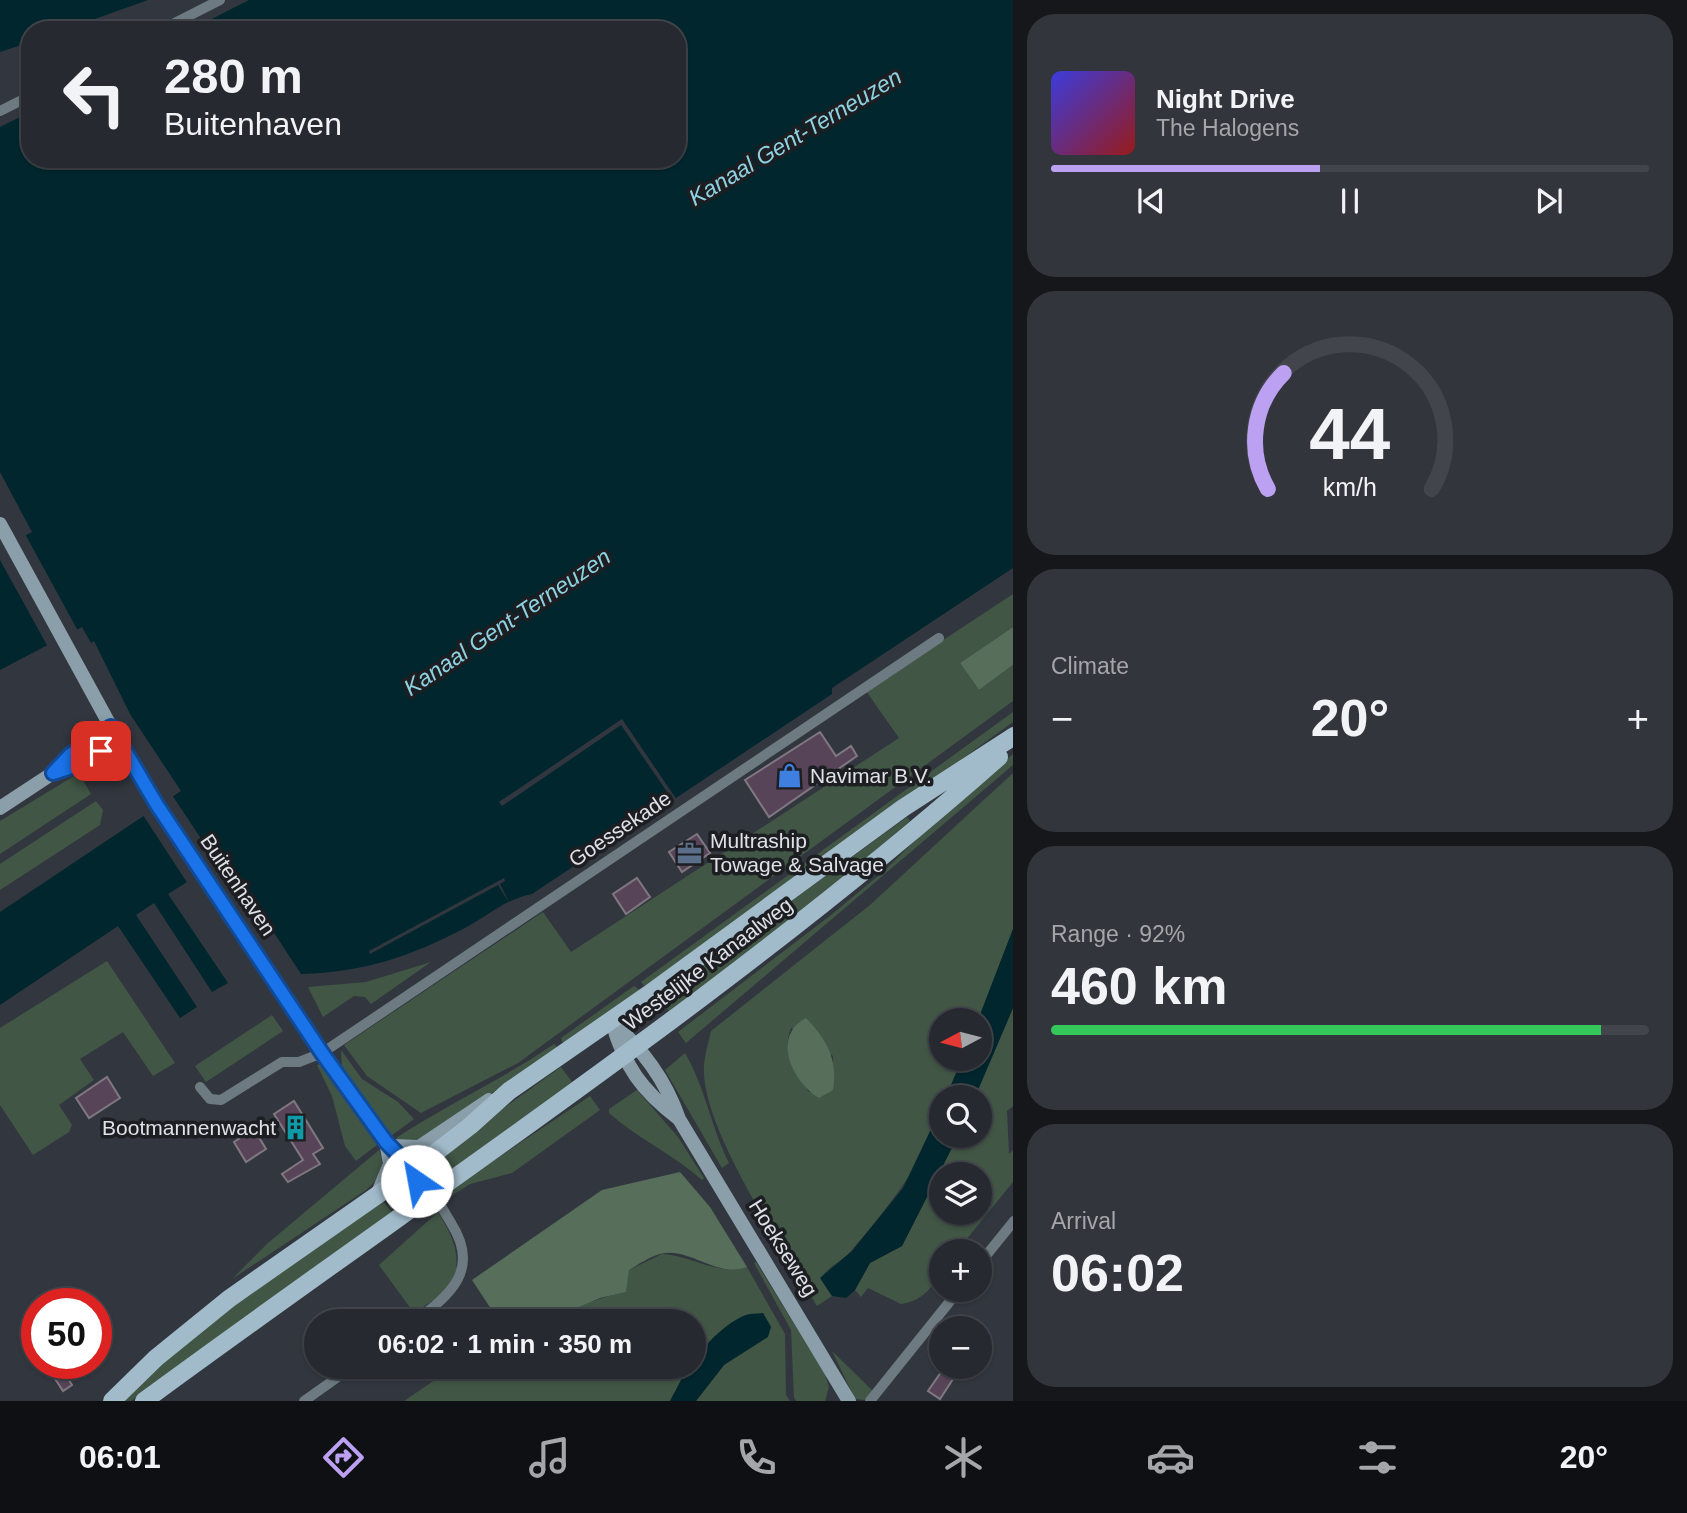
<!DOCTYPE html>
<meta charset="utf-8">
<style>
body{margin:0;font-family:Helvetica,sans-serif;background:#32353b;color:#f1f3f6;height:100vh;display:flex;flex-direction:column;font-size:26px;white-space:nowrap}
*{box-sizing:border-box;margin:0}
p{font-size:23px;color:#a4a6aa}
.icon{flex:none;width:38px;height:38px;fill:none;stroke:currentColor;stroke-width:2;stroke-linecap:round;stroke-linejoin:round}
.map{position:relative;flex:1;overflow:hidden}
.details{display:flex;flex-direction:column;gap:14px;padding:14px;background:#15171a;width:674px}
.details>*{flex:none}
.hud{position:absolute;left:21px;top:21px;width:665px;height:147px;border-radius:28px;box-shadow:0 2px 5px #0004,0 0 0 2px #42454b;background:#26292f;color:#f1f3f6;overflow:hidden}
.needle{width:46px;rotate:263deg}
.tools{position:absolute;left:929px;top:1008px;display:grid;gap:14px}
.tools a{display:grid;place-items:center;width:63px;height:63px;border-radius:50%;background:#26292f;box-shadow:0 2px 5px #0004,0 0 0 2px #42454b;font-size:35px}
.speed{position:absolute;left:21px;top:1288px;display:flex;gap:14px;font-size:35px;font-weight:700;text-align:center}
.speed>*{display:grid;place-content:center;width:91px;height:91px;border-radius:50%;background:#26292f;box-shadow:0 2px 5px #0004,0 0 0 2px #42454b;line-height:1}
.speed .limit{border:10px solid #d22;background:#fff;color:#111}
.pin{position:absolute;display:grid;place-items:center;width:60px;height:60px;color:#fff;margin:-30px;border-radius:14px;box-shadow:0 4px 10px #0006}
.me{position:absolute;width:77px;margin:-38px;rotate:327deg;stroke-linejoin:round;filter:drop-shadow(0 0 5px #0008)}
.turn{display:flex;align-items:center;gap:24px;height:147px;padding:0 28px;font-size:32px}
.turn .icon{width:91px;height:91px;stroke-width:2.5}
.turn b{display:block;font-size:49px;line-height:60px}
.big{font-size:52px;font-weight:800;line-height:1.1}
.details .card{flex:1;display:flex;flex-direction:column;justify-content:center;gap:10px;min-width:0;padding:0 24px;border-radius:28px;background:#32353b}
.details .dial{align-items:center;gap:0}
.dial svg{height:182px;overflow:visible;fill:none;stroke:#42454b;stroke-width:7;stroke-linecap:round;text-anchor:middle}
.dial text{fill:#f1f3f6;stroke:none}
.song{display:flex;align-items:center;gap:21px}
.cover{width:84px;height:84px;border-radius:10px;background:linear-gradient(135deg,hsl(240 70% 55%),hsl(0 70% 35%))}
.played{height:7px;border-radius:4px;background:linear-gradient(90deg,#bca0f2 45%,#42454b 45%)}
.keys{display:flex;justify-content:space-around;direction:ltr}
.heat{display:flex;justify-content:space-between;align-items:center;font-size:38px;direction:ltr}
.charge{height:10px;border-radius:5px;background:linear-gradient(90deg,#34c759 92%,#42454b 0)}
.trip{position:absolute;left:304px;top:1309px;width:402px;height:70px;border-radius:35px;background:#26292f;box-shadow:0 2px 5px #0004,0 0 0 2px #42454b;font-weight:800;line-height:70px;text-align:center}
.tab-bar{display:flex;height:112px;justify-content:space-around;align-items:center;background:#0f1013;color:#a4a6aa}
.tab-bar .icon{width:49px;height:49px}
.tab-bar .on{color:#bca0f2}
.tab-bar b{font-size:32px;color:#f1f3f6}
main{display:flex;flex:1;min-height:0}
.map>svg:first-child{display:block}
.green{fill:#415645;fill-rule:evenodd}
.forest{fill:#566e5a}
.water{fill:#01262d}
.pier{fill:#32373f}
.building{fill:#584458;stroke:#807880;stroke-width:2}
.lines{fill:none;stroke-linecap:round;stroke-linejoin:round}
.street{stroke:#6d7a81;stroke-width:10}
.secondary{stroke:#8b9fab;stroke-width:14}
.primary{stroke:#a2bbcb;stroke-width:18}
.route-casing{stroke:#114b97;stroke-width:18}
.route{stroke:#1a73e8;stroke-width:12}
.labels{text-anchor:middle;stroke-width:7;stroke-linejoin:round;paint-order:stroke}
.poi-label{font-size:21px;fill:#dee1e7;stroke:#1c1e22;text-anchor:start}
.street-label{font-size:21px;fill:#dee1e7;stroke:#1c1e22}
.water-label{font-size:23px;font-style:italic;fill:#8ed2e2;stroke:#1c1e22}
</style>
<main>
<div class="map">
<svg width="1014" height="1401" viewBox="0 0 1014 1401">
<rect width="100%" height="100%" fill="#32373f"/>
<path class="green" d="M1013,594V627L960,663L979,690L1013,665V701L518,1063L421,1113L367,1076L344,1045L543,912L571,952L899,738L866,691Z
M1013,712V722L646,988L641,982Z
M1013,754V765L686,1043L678,1032L831,915L884,871L949,807Z
M79,773L91,794L0,854V821Z
M1013,773V929L978,1020H942V1059H962L946,1097H942C941,1144 882,1215 852,1250C843,1262 827,1266 821,1279L832,1296L817,1306C784,1250 707,1136 704,1074C703,1060 708,1045 711,1031L870,905ZM791,1028L833,1056V1090L809,1092C796,1071 781,1053 791,1028Z
M96,801L103,810L100,825L0,890V864Z
M907,817L910,821L838,883L670,1012L658,998Z
M107,961L175,1063L153,1076L123,1032L80,1059L94,1080L59,1105L72,1125L69,1132L33,1155L0,1105V1028Z
M431,962L371,1004L365,997L354,996L323,1017L308,987L366,982Z
M634,986L641,991L564,1046L561,1038Z
M1013,1008V1106L1007,1111L1009,1154L1013,1150V1182L957,1251H942C941,1278 929,1300 901,1304L868,1288L861,1297L855,1290L870,1263L902,1246L958,1136H980V1097H975ZM942,1174H980V1213H942Z
M272,1015L283,1031L206,1082L195,1066Z
M554,1044L559,1049L418,1142H404L396,1138C448,1104 503,1079 554,1044Z
M341,1050L362,1079L398,1102L414,1119L391,1136L342,1068Z
M685,1053C705,1087 711,1127 729,1163L722,1168L665,1070Z
M320,1064L377,1145L356,1161L345,1146L332,1096L317,1065Z
M561,1067L572,1082L451,1170L438,1155Z
M637,1090L678,1137L704,1178L702,1180C673,1154 638,1139 609,1113V1109Z
M590,1096L600,1110L512,1173L470,1184L448,1198L450,1191L469,1177Z
M379,1150C386,1169 380,1177 366,1190L232,1279L268,1243Z
M380,1198L393,1213L131,1401H124L185,1342Z
M438,1212C455,1241 461,1254 453,1287L414,1313L379,1265Z
M662,1254C689,1255 722,1277 747,1267L785,1334L786,1395L790,1401H696L724,1365L771,1327L763,1313C737,1326 713,1335 695,1358V1321H556C577,1305 600,1298 625,1292L629,1270Z
M756,1262L825,1374L829,1387L825,1401H796L794,1398L791,1330L754,1263Z
M832,1351L875,1393L864,1400L855,1399Z
M454,1367H688L670,1401H404Z"/>
<path class="forest" d="M1013,627V665L979,690L960,663Z
M806,1018C827,1040 838,1059 833,1090L819,1098C792,1082 771,1036 806,1018Z
M680,1172L710,1207L747,1267C717,1279 689,1246 660,1254C649,1257 639,1264 629,1270L626,1292L600,1298L570,1311L556,1321H499L472,1280L602,1190Z"/>
<path class="water" d="M0,0H148L64,30H30V42L0,52Z
M249,0H1013V568L832,688V694L532,894C506,899 489,915 465,928C409,957 365,972 301,974L225,858L168,894L228,983L212,992L154,903L136,915L197,1007L180,1018L118,926L0,1005V912L181,791L130,714L94,641L91,643L82,627L0,670V549L32,532L0,472V127L30,112V159H677V30H190Z
M1013,929V1008L975,1097H946L962,1059H980L978,1020Z
M941,1108L942,1136H958L902,1246L870,1263L855,1290L846,1298L832,1296L820,1278L852,1251L903,1188Z
M763,1313L771,1327L768,1337L724,1365L696,1401H670L688,1367H695C695,1350 730,1320 746,1315C751,1313 758,1314 763,1313Z"/>
<path class="pier" d="M24,532L78,631L48,647L0,560V545Z
M622,719L677,800L674,802L621,725L502,806L499,802Z
M172,795L218,864L188,884L143,815Z
M504,878L505,881L500,884L510,904L498,885L370,954L369,951Z"/>
<path class="building" d="M820,732L836,756L851,746L857,756L769,817L745,780Z
M697,834L710,853L682,872L669,852Z
M637,878L650,897L626,914L613,894Z
M107,1077L120,1098L89,1118L76,1098Z
M294,1101L323,1148L313,1154L320,1164L288,1182L282,1174L303,1160L274,1114Z
M254,1129L266,1149L246,1162L234,1142Z
M45,1363H58L72,1385L63,1391Z
M944,1368L955,1376L940,1399L928,1391Z"/>
<g class="lines">
<path class="street" d="M161,30L220,0
M0,111L30,96
M200,1087L210,1099L221,1100L282,1062H299L322,1053L939,638
M980,1263L1014,1221
M415,1321C450,1295 481,1270 451,1223C443,1209 438,1205 439,1188
M304,1401L352,1367
M870,1401L959,1290"/>
<path class="secondary" d="M0,524L111,727L157,805L322,1053L386,1142L413,1170L417,1187L413,1207
M54,772L75,766L119,741
M0,808L53,773L70,755L111,727
M612,1021C642,1050 665,1078 679,1119L849,1401
M612,1022C625,1067 641,1090 679,1119
M393,1146L419,1147L489,1100
M378,1193L390,1164L386,1142"/>
<path class="primary" d="M112,1401L156,1358L230,1298L413,1170L470,1126L509,1091L649,994L903,808L1014,736
M144,1401C432,1189 731,994 999,757"/>
</g>
<g class="lines">
<defs>
<path id="route" d="M101,751L75,766L53,773L70,755L111,727L157,805L322,1053L386,1142L413,1170L417,1181"/>
</defs>
<use href="#route" class="route-casing"/>
<use href="#route" class="route"/>
</g>
<defs>
<symbol id="shop-bare" viewBox="-9 -9 18 18"><path d="M-5-2.5h2.3a2.7 3.5 0 0 1 5.4 0H5L5.5 6h-11ZM-1.5-2.5h3a1.5 2.3 0 0 0-3 0Z" fill="#3f7fe0" stroke="#1c1e22" stroke-width="2.5" paint-order="stroke"/></symbol>
<symbol id="office-bare" viewBox="-9 -9 18 18"><path d="M-6-3h4V-5.5h4V-3h4V5H-6ZM-1-4.5V-3h2v-1.5ZM-6 0V1H6V0Z" fill="#5c6f8a" stroke="#1c1e22" stroke-width="2.5" paint-order="stroke"/></symbol>
<symbol id="building-bare" viewBox="-9 -9 18 18"><path d="M-4-6H4V6H1V3H-1V6H-4ZM-2.5-4.3h1.7v1.8h-1.7ZM.8-4.3h1.7v1.8H.8ZM-2.5-1h1.7V.8h-1.7ZM.8-1h1.7V.8H.8Z" fill="#0f9aa8" stroke="#1c1e22" stroke-width="2.5" paint-order="stroke"/></symbol>
</defs>
<g fill-rule="evenodd">
<use href="#shop-bare" x="772" y="758" width="35" height="35"/>
<use href="#office-bare" x="672" y="836" width="35" height="35"/>
<use href="#building-bare" x="278" y="1110" width="35" height="35"/>
</g>
<g class="labels">
<g class="poi-label">
<text x="810" y="783">Navimar B.V.</text>
<text x="710" y="848">Multraship<tspan x="710" dy="24">Towage &amp; Salvage</tspan></text>
<text x="276" y="1135" text-anchor="end">Bootmannenwacht</text>
</g>
<g class="street-label">
<text transform="translate(620 829) rotate(-34)" y="7">Goessekade</text>
<text transform="translate(238 885) rotate(56)" y="7">Buitenhaven</text>
<text transform="translate(708 964) rotate(-37)" y="7">Westelijke Kanaalweg</text>
<text transform="translate(783 1248) rotate(58)" y="7">Hoekseweg</text>
</g>
<g class="water-label">
<text transform="translate(795 137) rotate(-31)" y="8">Kanaal Gent-Terneuzen</text>
<text transform="translate(507 622) rotate(-34)" y="8">Kanaal Gent-Terneuzen</text>
</g>
</g>
</svg>
<div class="tools">
<a><svg class="needle" viewBox="-14 -14 28 28"><path d="M0-13l5 13h-10z" fill="#e53935"/><path d="M0 13l5-13h-10z" fill="#a4a6aa"/></svg></a>
<a><svg class="icon" aria-label="search" viewBox="0 0 24 24"><circle cx="10" cy="10" r="6"/><path d="M15 15l6 6"/></svg></a>
<a><svg class="icon" aria-label="layers" viewBox="0 0 24 24"><path d="M12 4l9 5-9 5-9-5zM3 14l9 5 9-5"/></svg></a>
<a>+</a>
<a>−</a>
</div>
<div class="speed"><div class="limit">50</div></div>
<div class="pin" style="left:101px;top:751px;background:#d93025"><svg class="icon" aria-label="arrive" viewBox="0 0 24 24"><path d="M6 21V4h12l-3 4 3 4H6"/></svg></div>
<svg class="me" style="left:417px;top:1181px" viewBox="-20 -20 40 40"><circle r="19" fill="#fff"/><path d="M0-13L10 11 0 6-10 11z" fill="#1a73e8"/></svg>
<div class="trip">06:02 · 1 min · 350 m</div>
<div class="hud">
<div class="turn"><svg class="icon" aria-label="left" viewBox="0 0 24 24"><path d="M17 20v-9H6M10 6l-5 5 5 5"/></svg><div><b>280 m</b>Buitenhaven</div></div>
</div>
</div>
<section class="details">
<div class="card">
<div class="song"><i class="cover"></i><div><b>Night Drive</b><p>The Halogens</p></div></div>
<div class="played"></div>
<div class="keys"><svg class="icon" aria-label="previous" viewBox="0 0 24 24"><path d="M18 5L8 12l10 7zM5 5v14"/></svg><svg class="icon" aria-label="pause" viewBox="0 0 24 24"><path d="M8 5v14M16 5v14"/></svg><svg class="icon" aria-label="next" viewBox="0 0 24 24"><path d="M6 5l10 7-10 7zM19 5v14"/></svg></div>
</div>
<div class="card dial"><svg viewBox="0 0 100 80">
<path d="M14 69A42 42 0 1 1 86 69"/>
<path d="M14 69A42 42 0 0 1 21 18" stroke="#bca0f2"/>
<text x="50" y="56" font-size="32" font-weight="700">44</text>
<text x="50" y="72" font-size="11">km/h</text>
</svg></div>
<div class="card"><p>Climate</p>
<div class="heat"><a>−</a><b class="big">20°</b><a>+</a></div>
</div>
<div class="card"><p>Range · 92%</p><b class="big">460 km</b><div class="charge"></div></div>
<div class="card"><p>Arrival</p><b class="big">06:02</b></div>
</section>
</main>
<nav class="tab-bar">
<b>06:01</b>
<svg class="icon on" aria-label="directions" viewBox="0 0 24 24"><path d="M12 3l9 9-9 9-9-9zM9 14v-3h6M13 9l2 2-2 2"/></svg>
<svg class="icon" aria-label="music" viewBox="0 0 24 24"><path d="M9 18V5l10-2v13"/><circle cx="6" cy="18" r="3"/><circle cx="16" cy="16" r="3"/></svg>
<svg class="icon" aria-label="phone" viewBox="0 0 24 24"><path d="M5 4h4l2 5-3 2q2 4 5 5l2-3 5 2v4C11 20 4 13 5 4z"/></svg>
<svg class="icon" aria-label="climate" viewBox="0 0 24 24"><path d="M12 3v18M4 7l16 10M4 17L20 7"/></svg>
<svg class="icon" aria-label="car" viewBox="0 0 24 24"><path d="M5 17H2v-5l4-1 3-4h7l3 4 3 1v5h-3M9 17h6M6 11h13"/><circle cx="7" cy="17" r="2"/><circle cx="17" cy="17" r="2"/></svg>
<svg class="icon" aria-label="filters" viewBox="0 0 24 24"><path d="M4 7h16M4 17h16"/><circle cx="9" cy="7" r="2"/><circle cx="15" cy="17" r="2"/></svg>
<b>20°</b>
</nav>
